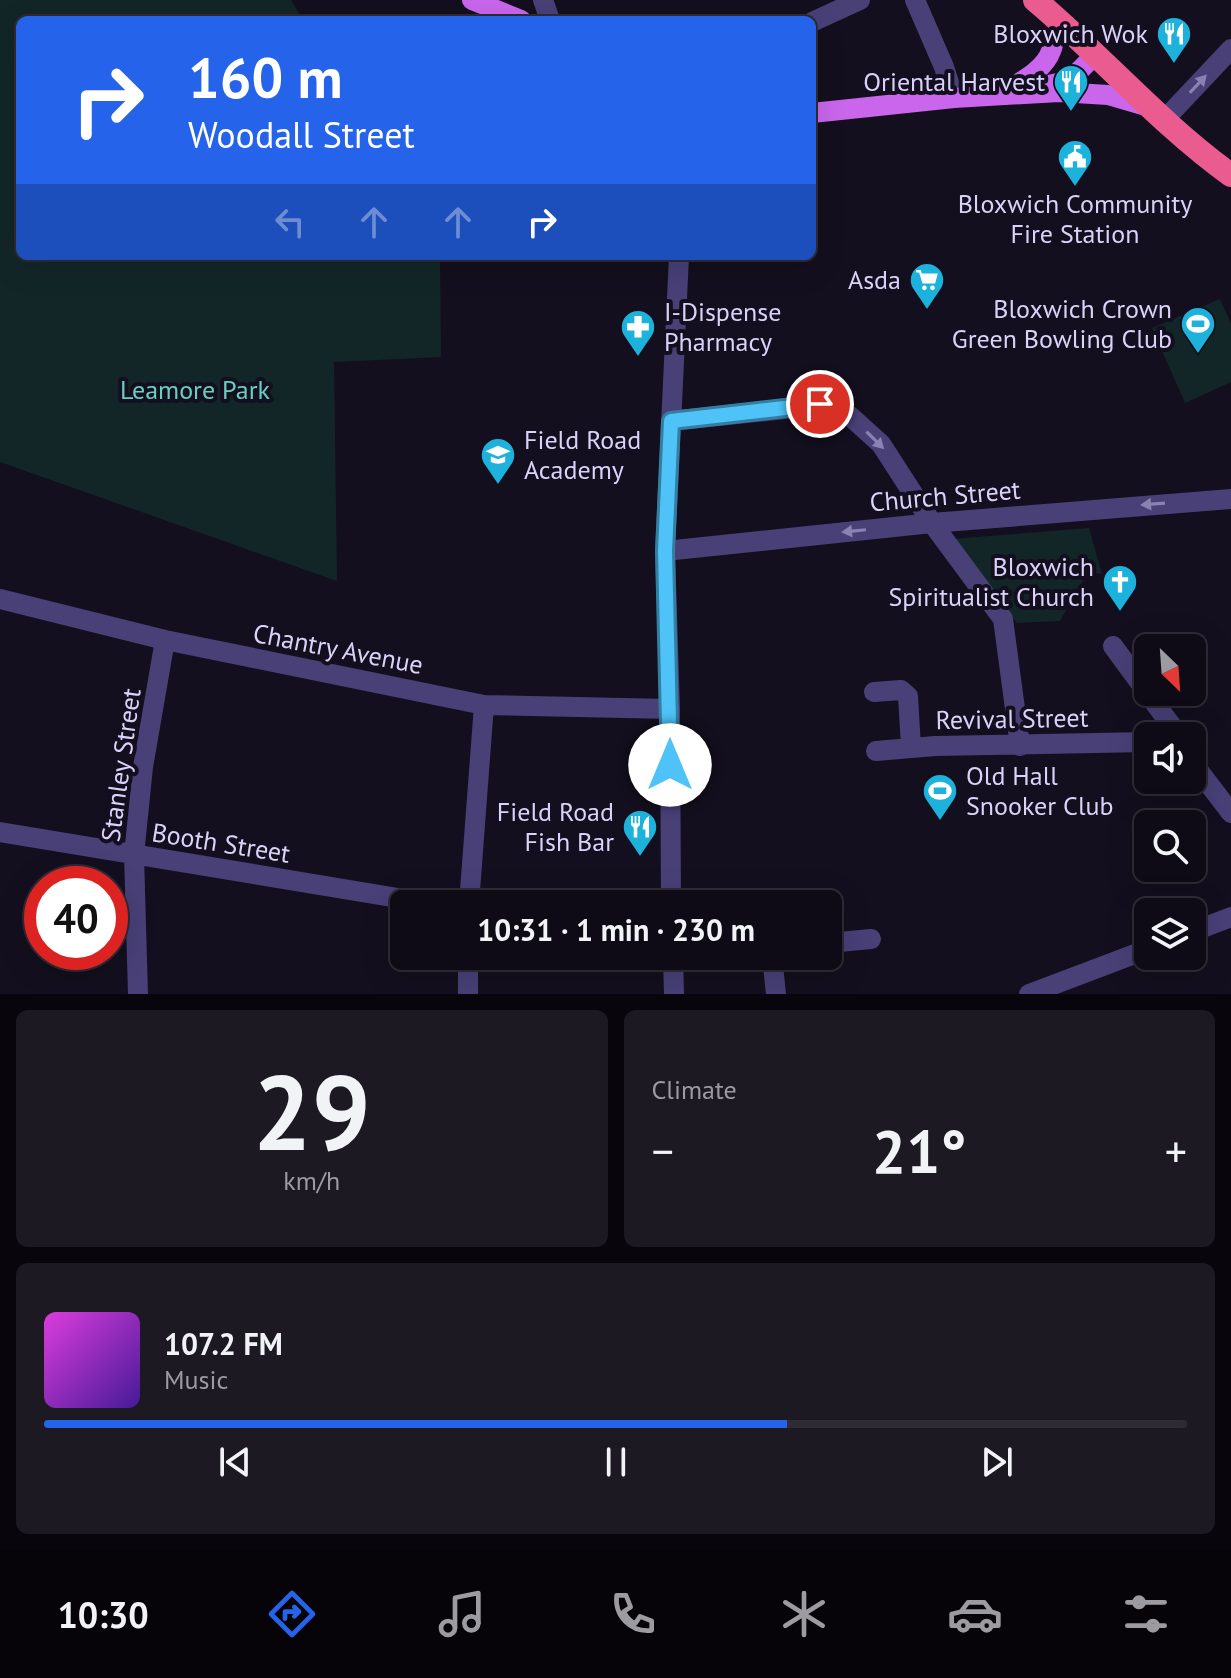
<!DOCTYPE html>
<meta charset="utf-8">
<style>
body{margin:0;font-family:"PT Sans",sans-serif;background:#1c1923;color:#f1f3f6;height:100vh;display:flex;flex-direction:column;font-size:30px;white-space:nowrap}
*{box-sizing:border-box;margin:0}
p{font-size:26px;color:#9b9ba1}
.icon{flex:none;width:44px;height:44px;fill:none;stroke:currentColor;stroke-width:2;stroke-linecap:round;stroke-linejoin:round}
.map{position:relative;height:994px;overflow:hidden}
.details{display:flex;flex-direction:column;gap:16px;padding:16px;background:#08060c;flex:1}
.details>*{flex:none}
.guide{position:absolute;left:16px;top:16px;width:800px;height:244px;border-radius:12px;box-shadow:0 8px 32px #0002,0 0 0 2px #2e2b35;background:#2563eb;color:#fff;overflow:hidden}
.needle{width:52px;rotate:155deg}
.controls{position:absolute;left:1134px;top:634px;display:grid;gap:16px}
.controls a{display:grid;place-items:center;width:72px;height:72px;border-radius:12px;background:#0e0b16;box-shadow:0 8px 32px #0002,0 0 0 2px #2e2b35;font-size:40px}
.speed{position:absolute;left:24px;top:866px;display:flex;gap:16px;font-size:40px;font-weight:700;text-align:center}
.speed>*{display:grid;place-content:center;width:104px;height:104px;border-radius:50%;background:#0e0b16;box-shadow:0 8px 32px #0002,0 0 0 2px #2e2b35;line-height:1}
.speed .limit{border:12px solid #d22;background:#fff;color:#111}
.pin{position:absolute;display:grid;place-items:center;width:68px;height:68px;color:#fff;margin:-34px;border:4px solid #fff;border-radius:50%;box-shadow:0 2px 8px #0007}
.me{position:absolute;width:88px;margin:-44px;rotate:0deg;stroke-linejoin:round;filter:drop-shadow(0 0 6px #0008)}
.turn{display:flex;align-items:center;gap:28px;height:168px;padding:0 40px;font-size:36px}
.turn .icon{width:104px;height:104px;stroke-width:2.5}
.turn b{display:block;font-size:56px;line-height:68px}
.lanes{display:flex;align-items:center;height:76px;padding:0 40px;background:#0003;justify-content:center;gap:40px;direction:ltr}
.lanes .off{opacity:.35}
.big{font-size:60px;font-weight:800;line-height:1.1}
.details .tile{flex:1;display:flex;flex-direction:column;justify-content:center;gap:12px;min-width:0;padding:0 28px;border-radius:12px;background:#1c1923}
.details .dial{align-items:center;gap:0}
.dial b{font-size:104px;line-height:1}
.song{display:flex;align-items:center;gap:24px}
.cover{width:96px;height:96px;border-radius:12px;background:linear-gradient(135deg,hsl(300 70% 55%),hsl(260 70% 35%))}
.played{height:8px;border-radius:4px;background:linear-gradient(90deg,#2563eb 65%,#2e2b35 65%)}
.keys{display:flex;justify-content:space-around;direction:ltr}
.heat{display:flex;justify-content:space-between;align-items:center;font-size:44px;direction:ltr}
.details .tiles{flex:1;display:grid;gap:16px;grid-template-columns:1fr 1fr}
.tile:last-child{grid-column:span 2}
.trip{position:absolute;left:390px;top:890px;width:452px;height:80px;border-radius:12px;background:#0e0b16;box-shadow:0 8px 32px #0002,0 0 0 2px #2e2b35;font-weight:800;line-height:80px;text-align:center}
.tabs{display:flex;height:128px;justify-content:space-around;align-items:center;background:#060409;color:#9b9ba1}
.tabs .icon{width:56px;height:56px}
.tabs .active{color:#2563eb}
.tabs b{font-size:36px;color:#f1f3f6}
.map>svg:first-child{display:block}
.green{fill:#132627}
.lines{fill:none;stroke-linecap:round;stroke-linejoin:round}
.minor{stroke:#484077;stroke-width:20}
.major{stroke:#c966ec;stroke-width:20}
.highway{stroke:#ea5c90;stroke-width:24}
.oneway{fill:#8a82b2}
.route-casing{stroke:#337fa1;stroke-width:20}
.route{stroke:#4fc3f7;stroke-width:14}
.labels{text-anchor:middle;stroke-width:8;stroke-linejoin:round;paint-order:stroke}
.poi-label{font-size:26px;fill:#dbd2f9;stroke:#130f1e;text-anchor:end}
.park-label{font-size:26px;fill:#68cfc2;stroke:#130f1e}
.street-label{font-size:26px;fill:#dbd2f9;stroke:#130f1e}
</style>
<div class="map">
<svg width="1231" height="994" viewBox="0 0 1231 994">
<rect width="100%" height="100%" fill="#130f1e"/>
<path class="green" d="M0,0H291L303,20H20V256H440L441,357L334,362L337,581L0,462Z
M1220,299L1231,324V382L1185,403L1152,328Z
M1089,528L1102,574L1088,572L1060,621L1017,623L951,539Z"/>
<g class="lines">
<path class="minor" d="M543,0L550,20
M915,0L944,67L954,98
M812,22L860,0
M1165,119L1231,49
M671,421L832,404L850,416L881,444L932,523L1003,619L1020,746
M665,551L932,523L1231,499
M0,599L165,640L484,705L670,709
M1113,646L1179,736
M874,692L901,690L908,696L911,747
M876,751L935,746L1148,742
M1192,762L1231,813
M0,832L434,904
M469,904L484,705
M671,904L670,709L665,551L679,256
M1192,932L1231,917
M828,943L871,939
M673,956L674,994
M772,956L776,994
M138,994L134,855L143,767L165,640
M468,994V956
M1029,994L1148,949"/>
<path class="major" d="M472,0L521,20
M1049,85L1070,80L1096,54
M1001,94C1018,83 1044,71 1051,51C1055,42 1056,29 1058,19
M812,113L954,98L1059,92L1108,95L1149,107"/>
<path class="highway" d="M1035,0C1102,56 1160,124 1231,175"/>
</g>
<defs><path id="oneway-solid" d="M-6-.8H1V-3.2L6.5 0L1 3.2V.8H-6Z" transform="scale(2)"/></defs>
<g class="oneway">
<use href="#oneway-solid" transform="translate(1198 84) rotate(-47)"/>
<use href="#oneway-solid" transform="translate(875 440) rotate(45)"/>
<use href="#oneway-solid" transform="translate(1153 504) rotate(176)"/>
<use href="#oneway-solid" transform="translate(854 531) rotate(174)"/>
</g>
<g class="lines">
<defs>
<path id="route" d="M670,765L665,551L671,421L820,404"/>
</defs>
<use href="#route" class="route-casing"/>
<use href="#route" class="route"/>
</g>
<defs>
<symbol id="restaurant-pin" viewBox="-11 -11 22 30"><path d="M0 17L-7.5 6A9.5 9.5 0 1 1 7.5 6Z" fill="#1cb2db" stroke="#130f1e"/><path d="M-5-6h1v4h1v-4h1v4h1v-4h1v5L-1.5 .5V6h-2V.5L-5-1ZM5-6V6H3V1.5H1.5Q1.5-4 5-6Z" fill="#fff"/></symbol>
<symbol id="civic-pin" viewBox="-11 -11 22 30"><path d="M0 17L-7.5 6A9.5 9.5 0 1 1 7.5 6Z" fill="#1cb2db" stroke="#130f1e"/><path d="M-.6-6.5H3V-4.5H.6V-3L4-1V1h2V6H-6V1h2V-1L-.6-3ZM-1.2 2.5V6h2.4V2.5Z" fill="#fff"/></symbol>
<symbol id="supermarket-pin" viewBox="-11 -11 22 30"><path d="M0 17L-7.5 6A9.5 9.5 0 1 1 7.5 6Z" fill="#1cb2db" stroke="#130f1e"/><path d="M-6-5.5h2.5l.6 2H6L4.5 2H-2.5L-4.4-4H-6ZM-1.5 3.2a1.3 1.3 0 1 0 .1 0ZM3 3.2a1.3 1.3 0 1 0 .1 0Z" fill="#fff"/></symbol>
<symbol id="stadium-pin" viewBox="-11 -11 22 30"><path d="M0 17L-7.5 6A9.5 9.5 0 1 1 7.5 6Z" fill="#1cb2db" stroke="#130f1e"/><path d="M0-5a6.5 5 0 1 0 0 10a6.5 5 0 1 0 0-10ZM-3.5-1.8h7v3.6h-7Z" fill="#fff"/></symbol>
<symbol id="pharmacy-pin" viewBox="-11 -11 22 30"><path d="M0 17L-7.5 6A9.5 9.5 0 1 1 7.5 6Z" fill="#1cb2db" stroke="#130f1e"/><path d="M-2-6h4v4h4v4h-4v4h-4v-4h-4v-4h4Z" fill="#fff"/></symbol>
<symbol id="school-pin" viewBox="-11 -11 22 30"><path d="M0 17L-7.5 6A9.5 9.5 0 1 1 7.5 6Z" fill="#1cb2db" stroke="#130f1e"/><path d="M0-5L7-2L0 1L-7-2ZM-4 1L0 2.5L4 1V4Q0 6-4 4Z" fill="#fff"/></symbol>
<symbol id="church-pin" viewBox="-11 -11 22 30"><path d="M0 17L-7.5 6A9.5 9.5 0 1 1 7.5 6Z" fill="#1cb2db" stroke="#130f1e"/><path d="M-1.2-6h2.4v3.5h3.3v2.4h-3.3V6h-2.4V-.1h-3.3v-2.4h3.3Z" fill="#fff"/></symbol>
</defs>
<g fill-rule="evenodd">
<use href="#restaurant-pin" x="1154" y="14" width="40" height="54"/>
<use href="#restaurant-pin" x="1051" y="62" width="40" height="54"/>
<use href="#civic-pin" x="1055" y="137" width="40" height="54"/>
<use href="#supermarket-pin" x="907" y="260" width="40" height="54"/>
<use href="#stadium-pin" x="1178" y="304" width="40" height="54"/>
<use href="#pharmacy-pin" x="618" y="307" width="40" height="54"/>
<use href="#school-pin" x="478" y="435" width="40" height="54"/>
<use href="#church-pin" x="1100" y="562" width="40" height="54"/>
<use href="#stadium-pin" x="920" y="771" width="40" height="54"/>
<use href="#restaurant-pin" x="620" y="807" width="40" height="54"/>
</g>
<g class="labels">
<g class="poi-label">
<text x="1148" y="43">Bloxwich Wok</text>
<text x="1045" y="91">Oriental Harvest</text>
<text x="1075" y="213" text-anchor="middle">Bloxwich Community<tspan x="1075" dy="30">Fire Station</tspan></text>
<text x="901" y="289">Asda</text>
<text x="1172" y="318">Bloxwich Crown<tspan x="1172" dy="30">Green Bowling Club</tspan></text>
<text x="664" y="321" text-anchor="start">I-Dispense<tspan x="664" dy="30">Pharmacy</tspan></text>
<text x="524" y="449" text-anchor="start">Field Road<tspan x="524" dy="30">Academy</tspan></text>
<text x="1094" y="576">Bloxwich<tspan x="1094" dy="30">Spiritualist Church</tspan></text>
<text x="966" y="785" text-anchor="start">Old Hall<tspan x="966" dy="30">Snooker Club</tspan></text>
<text x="614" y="821">Field Road<tspan x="614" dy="30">Fish Bar</tspan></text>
</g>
<g class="park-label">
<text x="195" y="399">Leamore Park</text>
</g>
<g class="street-label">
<text transform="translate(945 496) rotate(-5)" y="9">Church Street</text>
<text transform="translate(338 649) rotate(11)" y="9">Chantry Avenue</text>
<text transform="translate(1012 719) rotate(-1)" y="9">Revival Street</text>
<text transform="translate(121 765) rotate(-82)" y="9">Stanley Street</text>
<text transform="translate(221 843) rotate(9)" y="9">Booth Street</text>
</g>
</g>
</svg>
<div class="controls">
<a><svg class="needle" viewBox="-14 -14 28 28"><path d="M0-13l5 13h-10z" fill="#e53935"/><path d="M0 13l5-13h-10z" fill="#9b9ba1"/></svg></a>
<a><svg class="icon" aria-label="sound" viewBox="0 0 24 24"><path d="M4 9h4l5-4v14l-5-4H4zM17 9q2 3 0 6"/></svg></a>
<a><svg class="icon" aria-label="search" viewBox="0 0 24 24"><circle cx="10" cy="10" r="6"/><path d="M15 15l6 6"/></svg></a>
<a><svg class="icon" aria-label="layers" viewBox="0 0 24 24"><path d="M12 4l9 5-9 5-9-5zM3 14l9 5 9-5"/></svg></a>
</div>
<div class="speed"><div class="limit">40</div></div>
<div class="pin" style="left:820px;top:404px;background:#d93025"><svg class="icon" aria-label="arrive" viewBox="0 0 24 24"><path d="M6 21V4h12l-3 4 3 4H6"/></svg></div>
<svg class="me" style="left:670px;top:765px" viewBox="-20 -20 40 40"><circle r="19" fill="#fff"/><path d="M0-13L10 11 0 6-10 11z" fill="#4fc3f7"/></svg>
<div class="trip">10:31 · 1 min · 230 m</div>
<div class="guide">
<div class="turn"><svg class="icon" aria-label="right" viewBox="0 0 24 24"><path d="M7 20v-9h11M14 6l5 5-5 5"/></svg><div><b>160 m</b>Woodall Street</div></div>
<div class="lanes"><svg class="icon off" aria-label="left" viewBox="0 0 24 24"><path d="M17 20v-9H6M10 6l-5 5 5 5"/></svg><svg class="icon off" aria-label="ahead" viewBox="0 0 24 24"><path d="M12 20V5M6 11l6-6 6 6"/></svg><svg class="icon off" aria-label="ahead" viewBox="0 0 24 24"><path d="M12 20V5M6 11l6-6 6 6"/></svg><svg class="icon" aria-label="right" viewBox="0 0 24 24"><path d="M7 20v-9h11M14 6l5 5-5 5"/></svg></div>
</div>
</div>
<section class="details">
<div class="tiles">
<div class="tile dial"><b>29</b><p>km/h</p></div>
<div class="tile"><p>Climate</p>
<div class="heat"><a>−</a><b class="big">21°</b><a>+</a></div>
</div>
<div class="tile">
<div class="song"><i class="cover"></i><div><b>107.2 FM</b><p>Music</p></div></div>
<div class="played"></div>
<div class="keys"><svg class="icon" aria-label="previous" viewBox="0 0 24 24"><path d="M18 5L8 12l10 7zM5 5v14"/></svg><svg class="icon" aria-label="pause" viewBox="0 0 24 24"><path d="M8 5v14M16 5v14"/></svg><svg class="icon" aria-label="next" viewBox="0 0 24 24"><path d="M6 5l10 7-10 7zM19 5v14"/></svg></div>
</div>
</div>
</section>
<nav class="tabs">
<b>10:30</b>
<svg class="icon active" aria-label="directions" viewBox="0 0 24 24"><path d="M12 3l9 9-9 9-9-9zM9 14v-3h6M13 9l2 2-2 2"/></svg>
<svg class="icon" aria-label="music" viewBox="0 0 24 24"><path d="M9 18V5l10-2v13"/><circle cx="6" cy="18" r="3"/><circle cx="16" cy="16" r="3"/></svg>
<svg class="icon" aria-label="phone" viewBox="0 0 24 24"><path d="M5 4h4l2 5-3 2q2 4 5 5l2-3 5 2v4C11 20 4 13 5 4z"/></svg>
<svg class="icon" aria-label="climate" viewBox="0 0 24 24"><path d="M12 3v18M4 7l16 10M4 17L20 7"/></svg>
<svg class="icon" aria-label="car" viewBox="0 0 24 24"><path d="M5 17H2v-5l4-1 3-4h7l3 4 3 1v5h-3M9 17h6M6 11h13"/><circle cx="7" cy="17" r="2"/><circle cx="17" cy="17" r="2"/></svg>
<svg class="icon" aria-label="filters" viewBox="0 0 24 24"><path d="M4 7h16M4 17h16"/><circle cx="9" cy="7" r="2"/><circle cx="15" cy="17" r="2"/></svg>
</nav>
